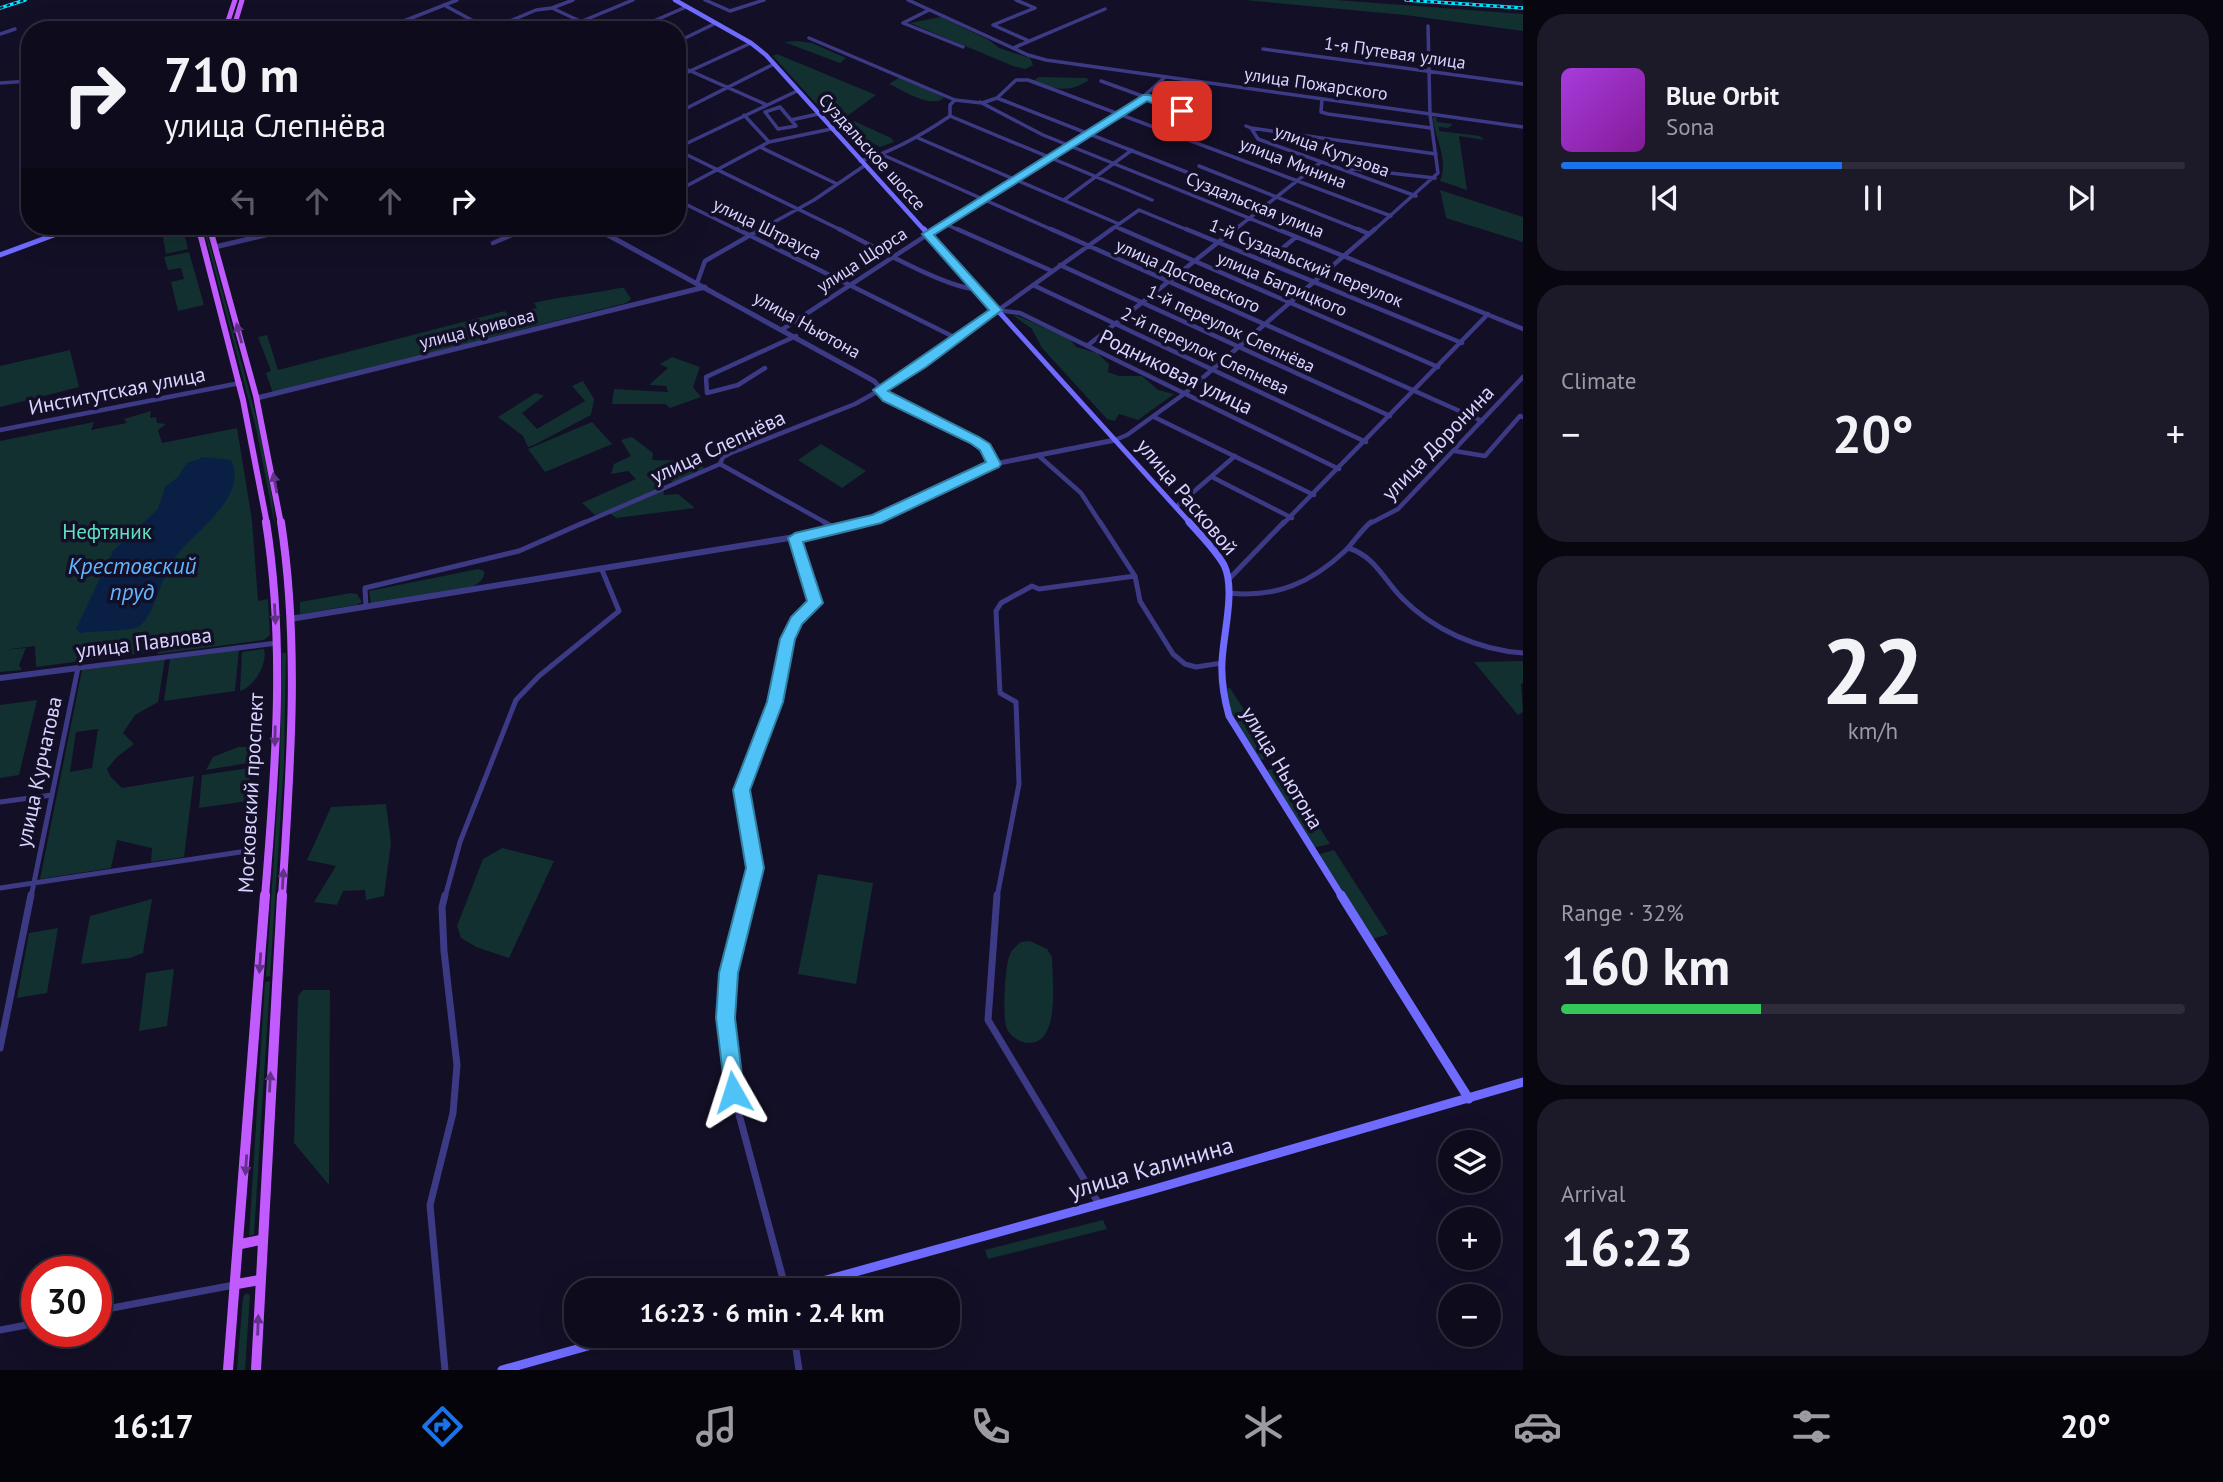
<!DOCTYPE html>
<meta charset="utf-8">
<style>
body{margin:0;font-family:"PT Sans",sans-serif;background:#1c1929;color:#f1f3f6;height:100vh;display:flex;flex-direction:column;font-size:26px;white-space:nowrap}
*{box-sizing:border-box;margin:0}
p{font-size:23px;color:#9b9ba3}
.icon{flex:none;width:38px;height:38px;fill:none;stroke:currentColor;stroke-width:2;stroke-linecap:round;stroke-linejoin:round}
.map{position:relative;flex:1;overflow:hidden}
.drawer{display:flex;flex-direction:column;gap:14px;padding:14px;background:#08060f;width:700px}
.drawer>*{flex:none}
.top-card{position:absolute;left:21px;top:21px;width:665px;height:214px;border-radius:28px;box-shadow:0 7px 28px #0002,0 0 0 2px #2e2b3b;background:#0e0b1c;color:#f1f3f6;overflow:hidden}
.fabs{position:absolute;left:1438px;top:1130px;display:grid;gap:14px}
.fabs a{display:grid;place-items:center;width:63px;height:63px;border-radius:50%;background:#0e0b1c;box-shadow:0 7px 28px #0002,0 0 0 2px #2e2b3b;font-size:35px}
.speed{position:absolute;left:21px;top:1256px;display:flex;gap:14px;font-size:35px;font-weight:700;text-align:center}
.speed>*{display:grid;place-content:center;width:91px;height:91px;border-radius:50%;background:#0e0b1c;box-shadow:0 7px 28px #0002,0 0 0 2px #2e2b3b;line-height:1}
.speed .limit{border:10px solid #d22;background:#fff;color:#111}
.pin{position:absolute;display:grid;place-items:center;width:60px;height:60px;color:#fff;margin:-30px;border-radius:14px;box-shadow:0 4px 10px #0006}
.me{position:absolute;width:77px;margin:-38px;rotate:354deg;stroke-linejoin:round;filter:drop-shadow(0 0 5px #0008)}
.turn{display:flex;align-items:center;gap:24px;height:147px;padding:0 28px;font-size:32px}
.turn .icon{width:91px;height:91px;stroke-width:2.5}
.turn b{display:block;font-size:49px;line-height:60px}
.lanes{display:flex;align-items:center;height:66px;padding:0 28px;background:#0003;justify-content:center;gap:35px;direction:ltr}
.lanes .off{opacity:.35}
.big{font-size:52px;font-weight:600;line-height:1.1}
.drawer .card{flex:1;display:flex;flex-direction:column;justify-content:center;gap:10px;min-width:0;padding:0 24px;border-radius:28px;background:#1c1929}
.drawer .dial{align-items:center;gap:0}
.dial b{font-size:91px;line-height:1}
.song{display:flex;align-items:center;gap:21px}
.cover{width:84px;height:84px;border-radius:10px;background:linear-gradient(135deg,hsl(280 70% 55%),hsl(290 70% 35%))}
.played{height:7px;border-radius:4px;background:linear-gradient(90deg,#1a73e8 45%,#2e2b3b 45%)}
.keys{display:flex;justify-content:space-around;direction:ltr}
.heat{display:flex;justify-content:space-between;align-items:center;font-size:38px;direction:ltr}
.charge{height:10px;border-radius:5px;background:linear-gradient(90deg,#34c759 32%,#2e2b3b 0)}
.trip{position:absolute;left:564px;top:1278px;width:396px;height:70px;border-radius:28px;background:#0e0b1c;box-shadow:0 7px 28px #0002,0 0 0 2px #2e2b3b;font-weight:600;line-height:70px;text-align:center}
.menu{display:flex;height:112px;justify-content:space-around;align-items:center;background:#06040b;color:#9b9ba3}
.menu .icon{width:49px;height:49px}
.menu .current{color:#1a73e8}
.menu b{font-size:32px;color:#f1f3f6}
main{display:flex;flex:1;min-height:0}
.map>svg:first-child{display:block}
.green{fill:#12302f;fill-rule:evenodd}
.water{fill:#0a1f44}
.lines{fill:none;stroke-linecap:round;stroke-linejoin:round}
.minor-far3{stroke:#3d3a85;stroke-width:3.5}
.minor-far2{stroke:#3d3a85;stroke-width:4.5}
.minor-far1{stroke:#3d3a85;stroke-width:5}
.minor{stroke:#3d3a85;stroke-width:7}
.tertiary-far2{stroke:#3d3a85;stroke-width:3.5}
.tertiary-far1{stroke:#3d3a85;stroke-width:5}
.tertiary{stroke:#3d3a85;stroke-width:6}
.secondary-far3{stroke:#6f6bff;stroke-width:4.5}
.secondary-far2{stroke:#6f6bff;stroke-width:5}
.secondary-far1{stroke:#6f6bff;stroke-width:7}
.secondary{stroke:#6f6bff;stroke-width:9}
.primary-far3{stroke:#c25bff;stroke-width:5}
.primary-far2{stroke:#c25bff;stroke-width:6}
.primary-far1{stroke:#c25bff;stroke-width:8}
.primary{stroke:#c25bff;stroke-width:10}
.rail-casing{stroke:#00e5ff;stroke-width:3.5}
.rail{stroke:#130f26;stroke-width:2;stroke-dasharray:3.5;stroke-linecap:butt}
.oneway{fill:#623188}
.route{fill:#4fc3f7;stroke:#337fa1;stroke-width:2}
.labels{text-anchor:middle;stroke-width:7;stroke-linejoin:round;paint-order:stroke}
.far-street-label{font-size:18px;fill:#d9d4ff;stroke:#130f26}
.street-label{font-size:21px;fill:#d9d4ff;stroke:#130f26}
.park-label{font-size:21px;fill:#5fe0c0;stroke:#130f26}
.water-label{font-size:23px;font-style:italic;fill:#62b6ff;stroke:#130f26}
.near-street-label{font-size:24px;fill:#d9d4ff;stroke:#130f26}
</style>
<main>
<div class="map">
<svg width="1523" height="1370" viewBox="0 0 1523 1370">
<rect width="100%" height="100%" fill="#130f26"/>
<path class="green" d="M1244,0H1336L1523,14V31L1405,15Z
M941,17L989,40L999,48L1030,58L1033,65L1025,69L1013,66L910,23Z
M797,41L812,43L846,58L840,63L784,42Z
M777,54L876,95L835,125C819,106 793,79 773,56Z
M900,77L941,96L944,98C930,109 903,90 889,84Z
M1039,77L1086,78L1089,80C1069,94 1054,89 1033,81Z
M1162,87L1209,95L1203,103L1183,97L1173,103L1149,96Z
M1436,116L1437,122L1453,124L1448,128L1439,127V131L1480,136L1484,140L1459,136L1467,190L1440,181C1449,160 1435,139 1433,118Z
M854,121L891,138L894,142L880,147L841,127L847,122Z
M1440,190L1523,217V242L1446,218Z
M161,226H182L188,249L166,254Z
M203,226H205L259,428L272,496L275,526L256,428Z
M189,252L204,305L178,311L171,282L184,279L181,268L168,270L164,257Z
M620,288H624L631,299L626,303L273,393L266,373L271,371L258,337L267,335L278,370L505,311L508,315L537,308L534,303C563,296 591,294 620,288Z
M1016,315L1070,339L1076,347L1097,353L1109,364L1108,372L1119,376H1142L1158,390L1174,394L1138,420L1119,414L1115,421L1107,419L1042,348L1032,329L1014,316Z
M70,350L79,387L0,407V366Z
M672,357L700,367L693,387L701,397L670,408L665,404H612L614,389L668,392L666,386L649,385L668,368L660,364Z
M583,381L594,399L591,415L534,445L528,447L523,436L498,417L536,393L544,396L522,413L537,429L585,401L572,386Z
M151,411L150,418L156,417L157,423L166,424L158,430L162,443L237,428L252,520L258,601L268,599L270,635L264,640L158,654L152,644L136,640L149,646L151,652L36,667L35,646L3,650L26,648L19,665L22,670L0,672V441L94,422L91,430L127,423L124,419Z
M592,422L612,444L545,472L528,449Z
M632,437L653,453L652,460L700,461L705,471L674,482L662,478L664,495L678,494L695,508L616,518L607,511L595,515L582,503L636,479L628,471L611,474L614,464L631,456L621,440Z
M821,444L866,471L842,488L798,460Z
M478,569L484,571C485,579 479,583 472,587L371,604L369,591Z
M351,593L357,594L362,602L356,605L300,614V602Z
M239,649L235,691L164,701L170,659Z
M264,649C268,663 255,686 240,691L242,652Z
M282,653H286L284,763L270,976L266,977L280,764Z
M165,659L158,702L135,715L123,733L134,744L117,757L107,769L110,776L122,788L194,776L184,857L151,862L152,848L117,840L111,868L40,879L82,670ZM98,729L92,768L70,772L76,732Z
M1523,661V683L1521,684L1523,712L1518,715L1474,662Z
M1230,688L1275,758L1260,760L1230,712L1223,689Z
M37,700L19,775L0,778V705Z
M238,747H247L248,763L206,770L213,757Z
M1281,766L1330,844L1313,848L1265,771Z
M250,768L248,801L199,808L202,775Z
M386,804L391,843L384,896L366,900L365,890L343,891L337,905L314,902L336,866L307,860L331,807Z
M502,848L554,861L509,958L476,947L461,938L457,926L483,859Z
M1334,850L1388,934L1373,939L1317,855Z
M818,874L873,883L856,984L798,974Z
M152,899L143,953L130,958L81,964L90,916Z
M58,928L47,993L17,998L29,933Z
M1030,941L1047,949L1052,957C1052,979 1061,1043 1029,1043C1021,1043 1011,1037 1007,1029C1002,1019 1005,964 1010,954C1012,949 1016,946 1021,942Z
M174,969L167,1026L139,1031L146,973Z
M270,981L254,1235L249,1236L265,982Z
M303,990H330L329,1185L294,1143L298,996Z
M1103,1220L1107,1229L988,1259L985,1250Z
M246,1293L250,1295L245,1370H237L243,1297Z"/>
<path class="water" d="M204,457L231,460C250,497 191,534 172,561C162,575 153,620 138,627C131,631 91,631 80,633L76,629L113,551L158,509L165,487L177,478L187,463Z"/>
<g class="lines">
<path class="minor-far3" d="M705,0L730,11L764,0
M1016,0L1035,8L993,25L1029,41
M444,5L490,30
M552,8L599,30
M903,23L963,47
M903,23L929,10
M489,30L536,10L552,8L573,0
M561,30L633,0
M633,30L686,7
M0,34L15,29
M809,38L955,100L982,103L997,98L1016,80H1028L1391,216
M677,42L716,23
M1013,48L1105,9
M1263,49L1523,84
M677,65L765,104
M677,77L751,43
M1101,81L1200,117
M0,83L30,81
M997,98L1189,173
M1322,99L1321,112L1328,114L1431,128
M980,102L1043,135L1281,231
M780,107L796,126L778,129L765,112Z
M677,113L774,64
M744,115L769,142
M950,116L1152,200
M791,120L818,114
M1246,126L1251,128L1258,139L1416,196
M1251,128L1436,154
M918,138L1119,224
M760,147L835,183
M677,148L797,91
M677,150L843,231
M883,155L1055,231
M860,161C893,152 922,135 950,116V105L955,100
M1199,166L1362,231
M1345,168L1435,178
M677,191L769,142L831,129
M677,200L740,231
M1064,200L1132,150
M945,224L961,231
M1115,227L1125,231
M521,231L534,226
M602,231L612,226
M758,231L814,200L864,166
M933,231L1047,158L1125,113L1165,77
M1109,231L1139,210L1190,231
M1233,231L1321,162
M1373,231L1438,173L1430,114L1428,26"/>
<path class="minor-far2" d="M737,229L956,338
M839,229C869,244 947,289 977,289
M957,229L1052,271
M1051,229L1482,421
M1121,229L1438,367
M1186,229L1462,343
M1277,229L1523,329
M1358,229L1369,234
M602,231L605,229
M493,243L526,229
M1266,262L1296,237
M1060,265L1390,416
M697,283L705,261L761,229
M1033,285L1366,442
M996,310L1020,313L1339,469
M783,329L936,229
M1087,346L1235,229
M765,368L738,385L707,393L706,377L796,336
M1154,417L1314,495
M0,430L240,383
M1115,440L1127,435L1184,394L1375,229
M1455,451L1485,456L1520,416L1523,417
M1039,456L1081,493L1101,524
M720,464L828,524
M1212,477L1292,518
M1176,507L1235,456
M581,524L720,464L723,457L731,453L855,404L880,390L921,365L1112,229
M1283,524L1488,314
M1369,524L1398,509L1523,377"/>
<path class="minor-far1" d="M824,522L838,530
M1100,522L1135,576L1140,601L1173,654L1185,664L1196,667L1222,663
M1348,548C1375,556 1384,580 1402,598C1433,630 1479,650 1523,653
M1229,579L1284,522
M1229,593C1276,598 1311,583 1345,551C1354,542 1361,530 1371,522
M366,607L365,588L519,551L585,522
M0,802L52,795
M0,888L247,851
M31,897L78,668L277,643
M445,897L460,842L516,700L539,676L619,611L602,570
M748,897L755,868L741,790L775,702L788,639L796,621L815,603L795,539
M997,897L1019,784L1016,702L1000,693L996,611L1001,603L1032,586L1039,589L1135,576"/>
<path class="minor" d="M748,895L729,973L726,1018L733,1092L786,1290
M997,895L988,1020L1099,1204
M0,1048L31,895
M96,1311L234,1285
M0,1330L37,1323
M794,1335L799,1370
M445,1370L430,1205L453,1113L457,1065L444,951L442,907L445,895"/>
<path class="tertiary-far2" d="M908,0L1028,55L1046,60L1523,127
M381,30L457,0
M591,226L600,231
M283,231L306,226"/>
<path class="tertiary-far1" d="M597,229L874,381C907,421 964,421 994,464
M215,247L291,229
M257,398L705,287
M855,524L900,509L994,464L1115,440"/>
<path class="tertiary" d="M290,619L838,530L860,522
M0,678L78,668"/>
<path class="secondary-far3" d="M675,0L751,43L766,55L925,231
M65,231L79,226"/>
<path class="secondary-far2" d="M924,229L1191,524
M0,255L70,229"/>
<path class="secondary-far1" d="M1189,522C1201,536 1215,549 1224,565C1236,589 1223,635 1222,662C1221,681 1224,698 1229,716L1342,897"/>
<path class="secondary" d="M1341,895L1469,1099
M790,1290L1151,1190L1523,1082
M502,1370L627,1335"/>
<path class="primary-far3" d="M225,30L235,0
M233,30L242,0
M198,226L199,231
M209,226L210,231"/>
<path class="primary-far2" d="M199,229L243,400L267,524
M210,229L256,396L281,524"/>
<path class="primary-far1" d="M281,522C300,646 290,772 282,897
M265,897C275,772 286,647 266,522"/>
<path class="primary" d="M241,1244L260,1240
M237,1284L259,1280
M228,1370L265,895
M256,1370L282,895"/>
<defs>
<path id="rail" d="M1406,0L1523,8
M0,8L25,0"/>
</defs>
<use href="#rail" class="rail-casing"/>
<use href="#rail" class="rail"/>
</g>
<defs><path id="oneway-solid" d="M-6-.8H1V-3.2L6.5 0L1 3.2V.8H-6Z" transform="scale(1.75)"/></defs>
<g class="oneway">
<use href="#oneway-solid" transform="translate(239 333) rotate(-105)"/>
<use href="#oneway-solid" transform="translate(275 483) rotate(-101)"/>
<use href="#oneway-solid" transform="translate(275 614) rotate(87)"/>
<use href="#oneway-solid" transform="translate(275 736) rotate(91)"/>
<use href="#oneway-solid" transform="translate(283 879) rotate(-87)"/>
<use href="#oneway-solid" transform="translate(260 963) rotate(94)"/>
<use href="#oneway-solid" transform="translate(270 1082) rotate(-87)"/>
<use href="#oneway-solid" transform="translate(246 1165) rotate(94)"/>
<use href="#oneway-solid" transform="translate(258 1325) rotate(-88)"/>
</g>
<path class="route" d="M1143,95H1150L1187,111L1182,114L1147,101L934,235L1002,310L926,367L888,391L979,437L990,444L1001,464L999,467L881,523L803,542L823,603L802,624L795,639L783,702L750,790L764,868L738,973L735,1018L744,1092L741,1099L733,1101L726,1099L716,1018L719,973L746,868L733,790L767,702L780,639L791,617L807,601L788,538L795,533L872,515L986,462L980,450L970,443L883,401L873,390L989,310L922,234Z"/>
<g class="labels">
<g class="far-street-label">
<text transform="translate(1395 53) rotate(8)" y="6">1-я Путевая улица</text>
<text transform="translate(1316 84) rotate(8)" y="6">улица Пожарского</text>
<text transform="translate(1332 151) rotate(20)" y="6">улица Кутузова</text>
<text transform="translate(872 152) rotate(48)" y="6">Суздальское шоссе</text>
<text transform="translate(1293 163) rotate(21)" y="6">улица Минина</text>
<text transform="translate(1255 205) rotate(22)" y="6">Суздальская улица</text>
<text transform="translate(767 229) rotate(26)" y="6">улица Штрауса</text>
<text transform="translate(862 260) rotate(-33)" y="6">улица Щорса</text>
<text transform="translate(1306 263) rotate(22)" y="6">1-й Суздальский переулок</text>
<text transform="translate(1188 276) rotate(24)" y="6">улица Достоевского</text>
<text transform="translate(1282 284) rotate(23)" y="6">улица Багрицкого</text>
<text transform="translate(807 325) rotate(29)" y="6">улица Ньютона</text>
<text transform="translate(477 329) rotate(-14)" y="6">улица Кривова</text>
<text transform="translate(1231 329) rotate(25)" y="6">1-й переулок Слепнёва</text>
<text transform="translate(1205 351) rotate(25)" y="6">2-й переулок Слепнева</text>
</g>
<g class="street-label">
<text transform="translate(1176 372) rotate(26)" y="7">Родниковая улица</text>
<text transform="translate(117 391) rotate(-11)" y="7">Институтская улица</text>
<text transform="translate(1438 443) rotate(-46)" y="7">улица Доронина</text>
<text transform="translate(718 447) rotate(-25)" y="7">улица Слепнёва</text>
<text transform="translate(1187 497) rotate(50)" y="7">улица Расковой</text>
<text transform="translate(144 643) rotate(-7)" y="7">улица Павлова</text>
<text transform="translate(1282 768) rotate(59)" y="7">улица Ньютона</text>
<text transform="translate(39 772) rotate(-78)" y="7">улица Курчатова</text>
<text transform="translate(251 793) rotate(-87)" y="7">Московский проспект</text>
</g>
<g class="park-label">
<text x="107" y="539">Нефтяник</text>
</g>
<g class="water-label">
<text x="132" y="574">Крестовский<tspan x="132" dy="26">пруд</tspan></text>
</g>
<g class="near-street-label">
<text transform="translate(1151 1168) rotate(-16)" y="8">улица Калинина</text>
</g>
</g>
</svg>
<div class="fabs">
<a><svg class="icon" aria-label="layers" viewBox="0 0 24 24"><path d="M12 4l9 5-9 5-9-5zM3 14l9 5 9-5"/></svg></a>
<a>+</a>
<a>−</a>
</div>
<div class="speed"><div class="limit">30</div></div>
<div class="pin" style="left:1182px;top:111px;background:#d93025"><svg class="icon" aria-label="arrive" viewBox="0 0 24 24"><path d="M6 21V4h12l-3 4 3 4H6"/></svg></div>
<svg class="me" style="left:733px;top:1092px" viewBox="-20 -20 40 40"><path d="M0-17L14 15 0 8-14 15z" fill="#4fc3f7" stroke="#fff" stroke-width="4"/></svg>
<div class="trip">16:23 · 6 min · 2.4 km</div>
<div class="top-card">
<div class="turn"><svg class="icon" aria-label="right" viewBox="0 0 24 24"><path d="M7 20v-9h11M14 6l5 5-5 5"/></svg><div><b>710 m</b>улица Слепнёва</div></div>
<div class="lanes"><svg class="icon off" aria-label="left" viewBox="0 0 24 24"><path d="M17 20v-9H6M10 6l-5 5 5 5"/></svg><svg class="icon off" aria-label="ahead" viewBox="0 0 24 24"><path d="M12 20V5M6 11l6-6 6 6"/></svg><svg class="icon off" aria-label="ahead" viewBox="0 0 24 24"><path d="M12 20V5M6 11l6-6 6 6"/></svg><svg class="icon" aria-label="right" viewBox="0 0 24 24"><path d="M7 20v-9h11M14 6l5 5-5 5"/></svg></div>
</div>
</div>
<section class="drawer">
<div class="card">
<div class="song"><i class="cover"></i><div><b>Blue Orbit</b><p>Sona</p></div></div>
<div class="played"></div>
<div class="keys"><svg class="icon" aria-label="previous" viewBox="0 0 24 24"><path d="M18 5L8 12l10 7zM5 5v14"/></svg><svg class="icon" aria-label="pause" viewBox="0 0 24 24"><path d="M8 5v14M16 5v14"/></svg><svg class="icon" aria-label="next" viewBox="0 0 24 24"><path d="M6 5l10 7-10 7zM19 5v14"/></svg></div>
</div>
<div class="card"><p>Climate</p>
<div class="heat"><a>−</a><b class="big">20°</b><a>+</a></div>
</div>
<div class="card dial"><b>22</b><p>km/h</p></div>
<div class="card"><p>Range · 32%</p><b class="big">160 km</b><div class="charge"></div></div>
<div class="card"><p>Arrival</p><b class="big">16:23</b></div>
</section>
</main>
<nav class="menu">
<b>16:17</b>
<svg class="icon current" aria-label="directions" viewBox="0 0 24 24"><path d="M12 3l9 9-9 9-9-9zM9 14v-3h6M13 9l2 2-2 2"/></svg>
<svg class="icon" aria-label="music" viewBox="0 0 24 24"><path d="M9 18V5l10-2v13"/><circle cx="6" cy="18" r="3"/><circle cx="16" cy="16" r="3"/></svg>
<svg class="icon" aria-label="phone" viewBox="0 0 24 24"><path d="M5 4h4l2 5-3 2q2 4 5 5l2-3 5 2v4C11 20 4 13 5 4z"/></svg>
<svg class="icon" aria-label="climate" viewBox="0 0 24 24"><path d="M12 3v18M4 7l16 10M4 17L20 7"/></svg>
<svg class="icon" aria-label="car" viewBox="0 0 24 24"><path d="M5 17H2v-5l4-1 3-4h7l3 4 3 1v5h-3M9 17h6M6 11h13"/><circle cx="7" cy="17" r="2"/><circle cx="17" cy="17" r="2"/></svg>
<svg class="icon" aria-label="filters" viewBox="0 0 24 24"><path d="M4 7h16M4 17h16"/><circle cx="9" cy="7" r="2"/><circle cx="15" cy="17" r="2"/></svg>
<b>20°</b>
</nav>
